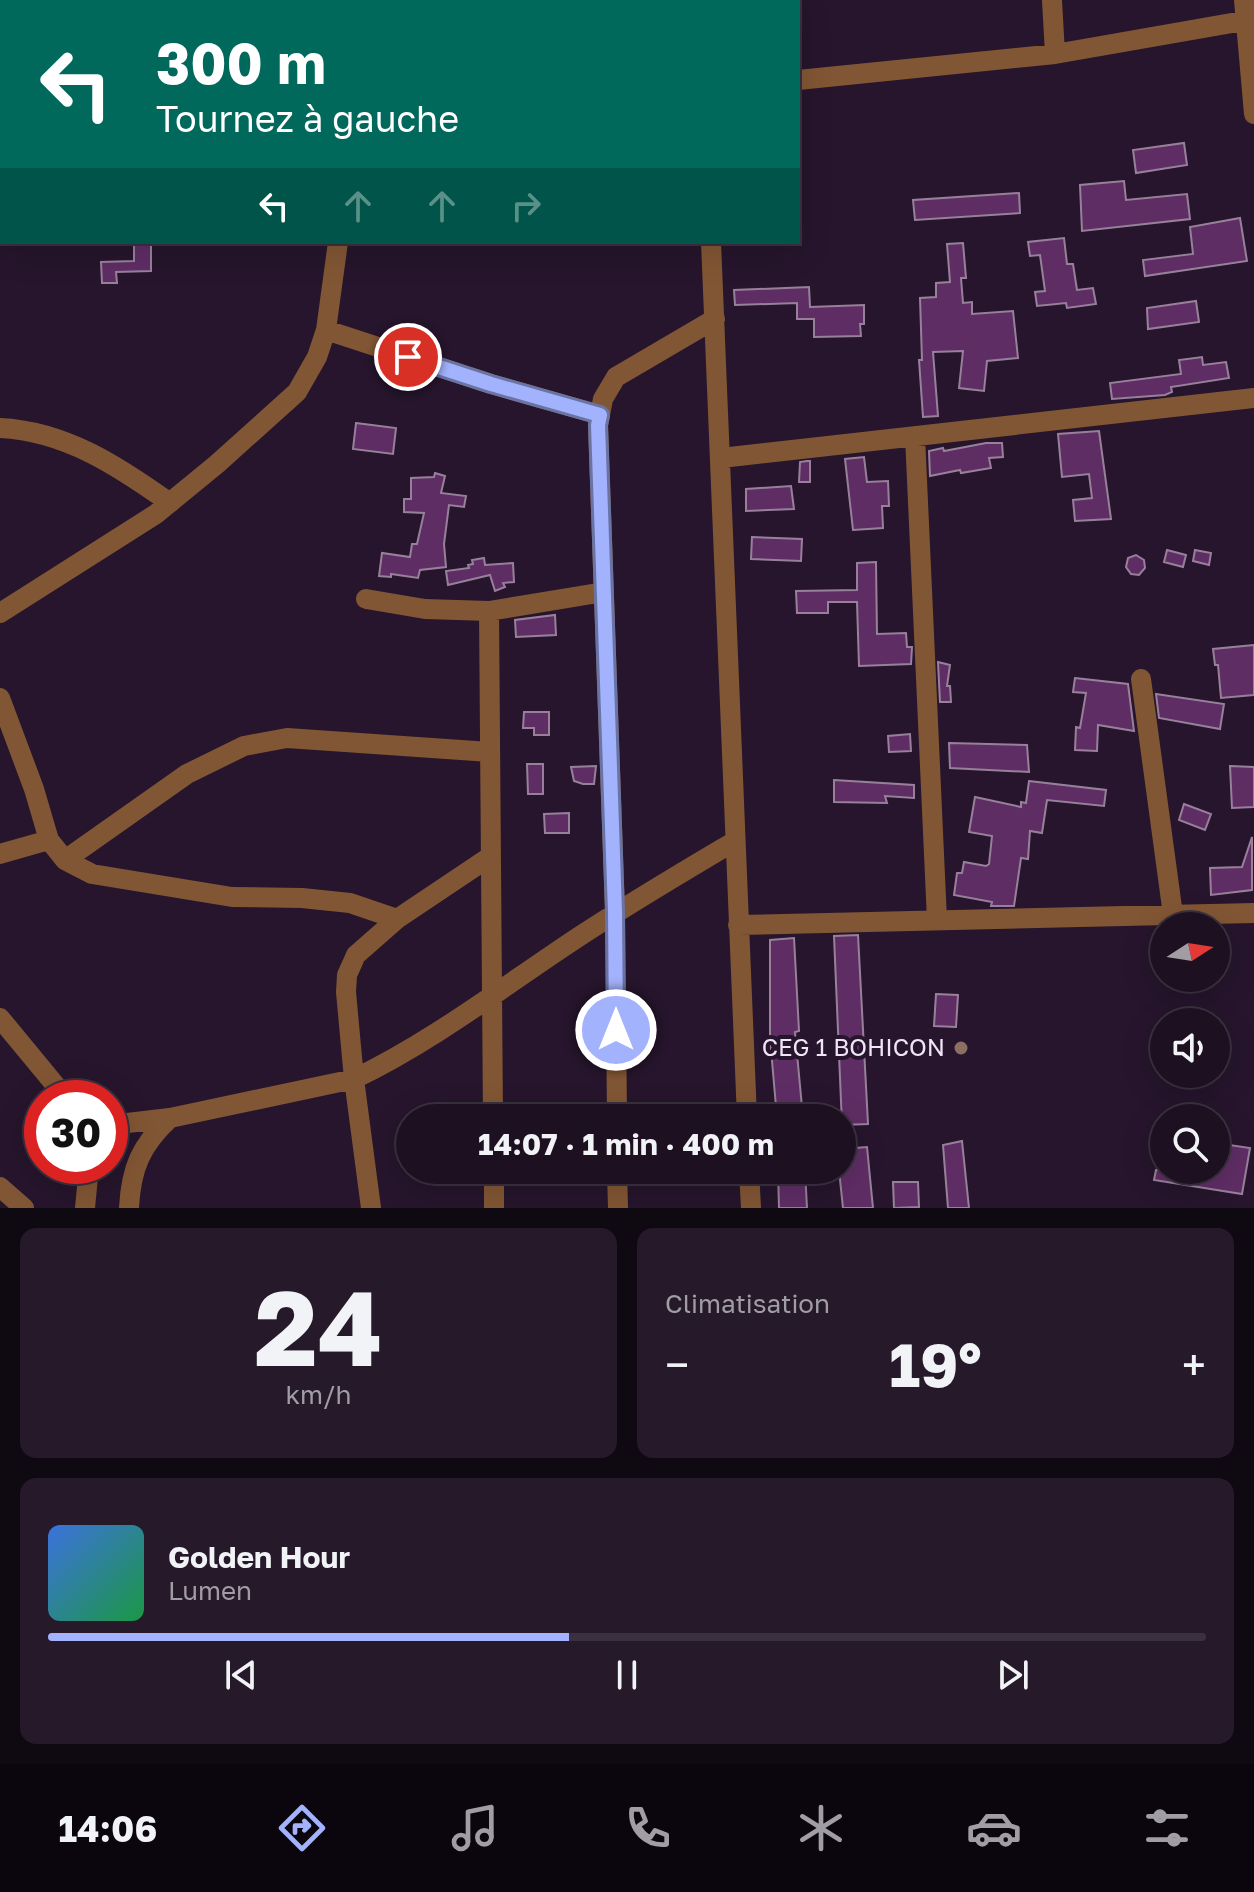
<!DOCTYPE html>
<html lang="fr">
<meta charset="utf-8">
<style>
body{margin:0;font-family:"Golos Text",sans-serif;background:#25192a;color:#f1f3f6;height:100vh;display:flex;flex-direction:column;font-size:30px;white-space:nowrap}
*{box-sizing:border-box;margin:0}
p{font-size:26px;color:#a09da5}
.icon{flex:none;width:44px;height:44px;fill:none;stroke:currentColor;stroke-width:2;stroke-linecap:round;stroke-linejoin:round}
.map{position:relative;height:1208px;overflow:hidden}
.sheet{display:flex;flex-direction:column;gap:20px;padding:20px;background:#0f0912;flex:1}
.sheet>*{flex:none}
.hud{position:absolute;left:0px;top:0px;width:800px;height:244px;box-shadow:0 8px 32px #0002,0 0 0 2px #3a303f;background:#00695c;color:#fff;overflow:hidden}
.needle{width:52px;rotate:78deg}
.tools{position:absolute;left:1150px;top:912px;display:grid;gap:16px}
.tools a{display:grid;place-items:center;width:80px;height:80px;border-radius:50%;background:#1c1021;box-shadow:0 8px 32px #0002,0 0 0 2px #3a303f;font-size:40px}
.speed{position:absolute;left:24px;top:1080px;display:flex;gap:16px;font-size:40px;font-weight:700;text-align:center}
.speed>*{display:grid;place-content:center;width:104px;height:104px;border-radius:50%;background:#1c1021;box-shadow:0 8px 32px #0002,0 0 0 2px #3a303f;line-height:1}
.speed .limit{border:12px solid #d22;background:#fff;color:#111}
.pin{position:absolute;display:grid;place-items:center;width:68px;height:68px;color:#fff;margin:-34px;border:4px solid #fff;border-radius:50%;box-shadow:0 2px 8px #0007}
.me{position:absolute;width:88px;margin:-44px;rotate:0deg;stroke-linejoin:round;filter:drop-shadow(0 0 6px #0008)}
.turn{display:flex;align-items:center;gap:28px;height:168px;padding:0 24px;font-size:36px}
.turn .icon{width:104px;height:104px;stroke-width:2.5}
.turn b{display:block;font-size:56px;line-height:68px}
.lanes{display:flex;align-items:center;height:76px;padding:0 24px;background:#0003;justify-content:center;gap:40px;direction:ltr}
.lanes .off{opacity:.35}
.big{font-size:60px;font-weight:700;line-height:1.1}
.sheet .tile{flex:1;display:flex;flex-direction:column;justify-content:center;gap:12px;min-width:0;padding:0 28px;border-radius:16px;background:#25192a}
.sheet .dial{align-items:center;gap:0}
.dial b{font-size:104px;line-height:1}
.song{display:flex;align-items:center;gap:24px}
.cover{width:96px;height:96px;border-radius:12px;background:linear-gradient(135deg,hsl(220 70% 55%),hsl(140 70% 35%))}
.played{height:8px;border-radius:4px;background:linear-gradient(90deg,#a3b2fd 45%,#3a303f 45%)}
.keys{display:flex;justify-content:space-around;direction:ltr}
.heat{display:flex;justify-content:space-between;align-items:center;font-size:44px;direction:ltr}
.sheet .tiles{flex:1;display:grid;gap:20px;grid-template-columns:1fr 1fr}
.tile:last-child{grid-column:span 2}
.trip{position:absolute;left:396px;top:1104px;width:460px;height:80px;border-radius:40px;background:#1c1021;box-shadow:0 8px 32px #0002,0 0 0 2px #3a303f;font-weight:700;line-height:80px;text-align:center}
.menu{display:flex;height:128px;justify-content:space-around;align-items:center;background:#0b060d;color:#a09da5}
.menu .icon{width:56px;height:56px}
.menu .active{color:#a3b2fd}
.menu b{font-size:36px;color:#f1f3f6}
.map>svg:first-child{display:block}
.building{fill:#5e2d64;stroke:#98809b;stroke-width:2}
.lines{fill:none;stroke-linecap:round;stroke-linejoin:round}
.minor{stroke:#815634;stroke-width:20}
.route-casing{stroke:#6a74a4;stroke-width:20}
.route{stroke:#a3b2fd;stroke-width:14}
.education-dot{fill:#8d6e63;stroke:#26152c;stroke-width:3}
.labels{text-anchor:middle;stroke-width:8;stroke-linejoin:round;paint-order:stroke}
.poi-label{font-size:24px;fill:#f0e5f5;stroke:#26152c;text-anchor:end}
</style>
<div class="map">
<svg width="1254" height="1208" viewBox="0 0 1254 1208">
<rect width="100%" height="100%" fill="#26152c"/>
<path class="building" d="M1184,143L1187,165L1136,173L1133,150Z
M1124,181L1126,200L1187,194L1190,219L1082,231L1080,185Z
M1019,193L1020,213L915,220L913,200Z
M1240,218L1247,261L1145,276L1143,260L1193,254L1190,227Z
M1064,238L1067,264H1073L1077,290L1093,288L1096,304L1067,308L1066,303L1037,306L1035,292L1045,291L1040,255L1030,256L1028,242Z
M134,242H151V271L116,272L117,283H102L101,262L134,261Z
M963,243L966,278H961L963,303L972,302V314L1013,311L1018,358L987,361L984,391L959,388L963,351L933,352L938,416L923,417L919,360H922L920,298L936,297V283L950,282L947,244Z
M809,287L810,307L864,305V324H860L861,336L814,337V319H797V303L735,305L734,290Z
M1196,301L1199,322L1148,329L1147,308Z
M1202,357L1203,365L1226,362L1229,378L1171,387L1172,392L1165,395L1112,399L1110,383L1181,374L1179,360Z
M356,423L396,428L393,454L353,449Z
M1099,431L1111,519L1075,521L1073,500L1092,498L1089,474L1062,477L1058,434Z
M986,443H1002L1003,457L989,458L991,468L961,473L960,470L930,476L929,451L943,448L944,451Z
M864,457L867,482L888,481L889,506H882L883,528L853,530L845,459Z
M807,461H810V482H799L800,462Z
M435,473L445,476L441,493L466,496L464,507L449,505L444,544L446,567L420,570L418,578L391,574V577L379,576L382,553L410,557L412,544H417L424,513L404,512V499H411V478L434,477Z
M791,486L794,509L746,511V489Z
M752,537L802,539L801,561L751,559Z
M1167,550L1186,555L1183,567L1164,562Z
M1195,550L1211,553L1209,565L1193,561Z
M1136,555L1144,560L1145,568L1139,575L1131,574L1126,567L1128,558Z
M484,558L485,565L513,563L514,582L503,583L505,587L495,591L490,575L448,585L446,571L469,568L468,565L473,564L472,560Z
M876,562L877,634L906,633L907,647H912L911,664L859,666L857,602H828V613H797L796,591L857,590V563Z
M555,615L556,635L516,637L515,620Z
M1254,645V695L1221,698L1218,665H1215L1213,649Z
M938,662L950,665L947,686H950L951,702H940Z
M1075,678L1128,684L1134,731L1098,725L1097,751L1075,750L1076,727L1080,728L1086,693L1073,692Z
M1156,694L1224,704L1220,729L1159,718Z
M524,712H549V735H534V728H523Z
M910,734L911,751L889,752L888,736Z
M949,743L1027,745L1029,772L950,768Z
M527,764H543V794H528Z
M596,766L594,784H583L574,781L571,767Z
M1230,766L1254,767V807L1232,808Z
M834,780L914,785V798L885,796L887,803L834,802Z
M1029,781L1106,790L1104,806L1047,800L1042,833L1030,831L1028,859L1021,858L1014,906H991L992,902L954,895L957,873H962L964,862L986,866L989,864L992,836L969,832L975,797L1021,807V802L1026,803Z
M1184,804L1211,814L1205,830L1179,820Z
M569,813V833H545L544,814Z
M1252,837V890L1211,895L1210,868L1242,867Z
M858,935L868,1124L842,1125L834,936Z
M794,938L799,1031L795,1032L803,1118H777L770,1038V940Z
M936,994L958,995L956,1027L934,1026Z
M962,1141L969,1208H948L943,1145Z
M1216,1143L1250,1148L1242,1194L1154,1180L1156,1170H1216Z
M867,1147L873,1208H843L839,1170H842V1149Z
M778,1170H805L807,1208H779Z
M893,1182H918L919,1207L894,1208Z"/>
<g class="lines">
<path class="minor" d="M27,0V2
M265,0L266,2
M500,0V2
M700,0V2
M1052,0L1055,54
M1244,0L1254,114
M798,80L1055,54L1254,19
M0,113H2
M0,155H2
M711,242L747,1118
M326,330L491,384L600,415
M0,428C65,431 118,466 170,503
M915,436L937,920
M721,458L1254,398
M366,599L425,609L489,611L604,592
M489,611L493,1118
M0,613L156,514L217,464L297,392L317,357L326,330L338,242
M1141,679L1173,915
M0,698L34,789L49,840L65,860L92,874L232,897L302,898L350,903L397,919
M0,854L49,840
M65,860L187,774L244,746L287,738L490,752
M738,925L1254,913
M0,1018L66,1098
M617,1118L615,912L598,425L603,399L616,377L715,319
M110,1125L170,1118L354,1079C427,1044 495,993 562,948C618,910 676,876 735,841
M494,1170V1208
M617,1170L618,1208
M749,1170L751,1208
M0,1187L24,1208
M85,1208L89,1166
M129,1208C131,1168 141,1145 170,1118
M371,1208L354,1079L346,992L347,975L356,955L397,919L491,856"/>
</g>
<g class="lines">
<defs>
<path id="route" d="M408,357L491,384L600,415L598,425L615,912L616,1030"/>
</defs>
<use href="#route" class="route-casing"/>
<use href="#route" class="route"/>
</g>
<circle class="education-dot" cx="961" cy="1048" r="8"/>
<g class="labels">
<g class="poi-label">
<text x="945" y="1056">CEG 1 BOHICON</text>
</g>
</g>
</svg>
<div class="tools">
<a><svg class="needle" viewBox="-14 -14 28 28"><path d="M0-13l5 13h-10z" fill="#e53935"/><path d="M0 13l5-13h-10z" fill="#a09da5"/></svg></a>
<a><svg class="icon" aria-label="sound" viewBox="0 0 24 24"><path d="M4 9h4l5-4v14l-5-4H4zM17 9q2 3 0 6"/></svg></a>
<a><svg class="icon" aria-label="search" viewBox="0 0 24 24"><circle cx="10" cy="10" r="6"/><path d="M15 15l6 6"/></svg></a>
</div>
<div class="speed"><div class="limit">30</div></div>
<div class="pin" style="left:408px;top:357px;background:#d93025"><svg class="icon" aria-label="arrive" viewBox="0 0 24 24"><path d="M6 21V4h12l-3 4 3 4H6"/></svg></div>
<svg class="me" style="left:616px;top:1030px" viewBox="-20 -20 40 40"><circle r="17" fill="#a3b2fd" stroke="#fff" stroke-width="3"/><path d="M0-11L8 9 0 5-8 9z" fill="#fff"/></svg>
<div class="trip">14:07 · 1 min · 400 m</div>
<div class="hud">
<div class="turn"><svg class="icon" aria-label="left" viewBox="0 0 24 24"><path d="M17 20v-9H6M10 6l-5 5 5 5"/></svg><div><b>300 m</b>Tournez à gauche</div></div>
<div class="lanes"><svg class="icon" aria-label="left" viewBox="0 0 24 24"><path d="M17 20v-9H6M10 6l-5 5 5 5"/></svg><svg class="icon off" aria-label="ahead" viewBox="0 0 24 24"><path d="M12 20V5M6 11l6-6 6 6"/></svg><svg class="icon off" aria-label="ahead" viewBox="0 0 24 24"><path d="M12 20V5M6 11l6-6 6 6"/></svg><svg class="icon off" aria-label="right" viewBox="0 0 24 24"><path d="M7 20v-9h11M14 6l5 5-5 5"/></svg></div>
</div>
</div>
<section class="sheet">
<div class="tiles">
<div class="tile dial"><b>24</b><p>km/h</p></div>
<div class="tile"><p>Climatisation</p>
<div class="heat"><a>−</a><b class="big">19°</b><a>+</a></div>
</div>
<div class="tile">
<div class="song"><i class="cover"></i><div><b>Golden Hour</b><p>Lumen</p></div></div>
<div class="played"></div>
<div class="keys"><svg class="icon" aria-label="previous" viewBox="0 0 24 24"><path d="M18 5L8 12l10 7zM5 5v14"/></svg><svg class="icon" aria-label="pause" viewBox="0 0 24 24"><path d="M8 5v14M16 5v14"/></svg><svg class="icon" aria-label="next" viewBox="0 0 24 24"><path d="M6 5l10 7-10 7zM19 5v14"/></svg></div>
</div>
</div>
</section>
<nav class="menu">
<b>14:06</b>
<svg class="icon active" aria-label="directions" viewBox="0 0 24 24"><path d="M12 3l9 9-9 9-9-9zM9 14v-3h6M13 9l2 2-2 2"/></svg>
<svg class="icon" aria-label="music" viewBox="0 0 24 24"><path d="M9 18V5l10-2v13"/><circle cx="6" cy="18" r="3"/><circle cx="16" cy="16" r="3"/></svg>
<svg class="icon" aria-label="phone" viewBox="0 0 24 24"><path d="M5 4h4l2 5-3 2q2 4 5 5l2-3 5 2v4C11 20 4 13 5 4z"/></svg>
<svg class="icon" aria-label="climate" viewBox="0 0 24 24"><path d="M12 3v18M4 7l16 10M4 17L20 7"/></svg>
<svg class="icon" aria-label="car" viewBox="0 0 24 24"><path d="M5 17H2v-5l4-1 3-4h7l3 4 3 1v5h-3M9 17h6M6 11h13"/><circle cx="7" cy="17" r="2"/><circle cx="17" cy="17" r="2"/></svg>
<svg class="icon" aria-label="filters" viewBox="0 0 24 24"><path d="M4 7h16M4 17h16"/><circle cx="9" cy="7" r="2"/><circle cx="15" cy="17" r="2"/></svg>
</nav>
